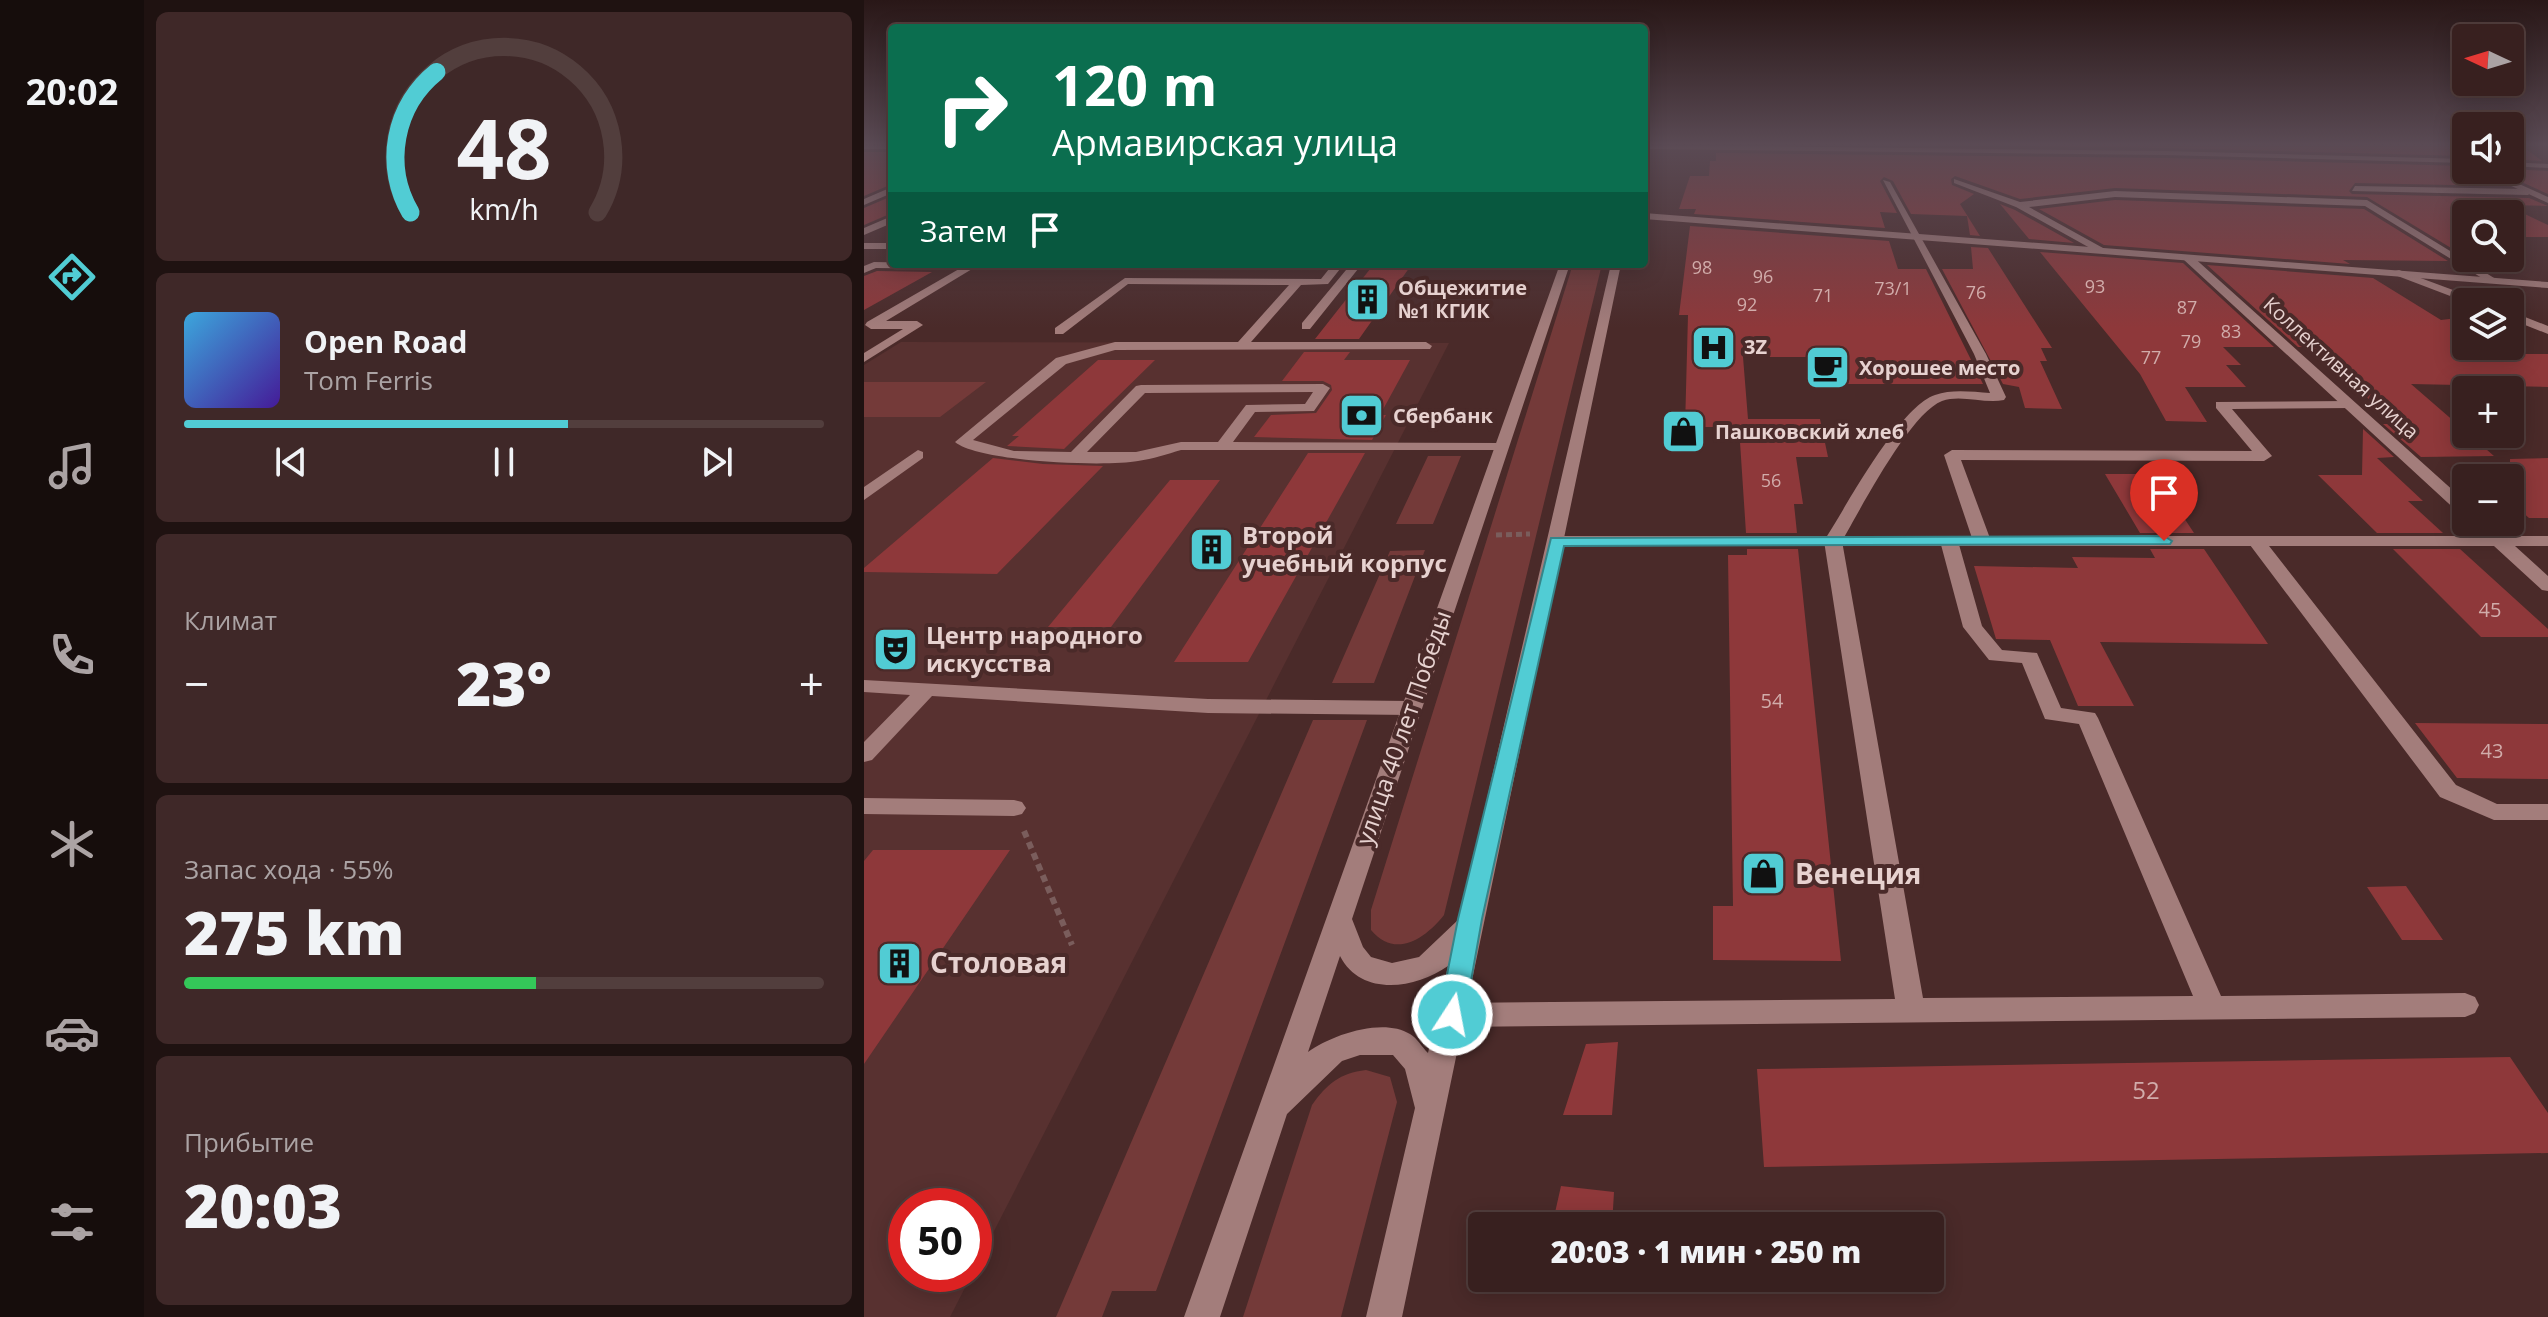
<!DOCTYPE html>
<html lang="ru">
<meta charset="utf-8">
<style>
body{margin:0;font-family:"Open Sans",sans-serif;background:#3f2828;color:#f1f3f6;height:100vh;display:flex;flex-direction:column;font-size:30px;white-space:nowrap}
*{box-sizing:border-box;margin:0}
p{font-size:26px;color:#aba3a4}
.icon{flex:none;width:44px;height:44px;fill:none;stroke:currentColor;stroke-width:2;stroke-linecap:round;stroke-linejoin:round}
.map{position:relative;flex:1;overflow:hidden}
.side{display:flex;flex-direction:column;gap:12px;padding:12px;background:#1f1211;width:720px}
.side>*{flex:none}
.hud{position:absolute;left:24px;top:24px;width:760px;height:244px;border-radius:8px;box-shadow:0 4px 20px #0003,0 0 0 2px #523e3d;background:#0b6e4f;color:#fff;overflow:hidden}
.needle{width:52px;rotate:274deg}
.buttons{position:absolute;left:1588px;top:24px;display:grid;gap:16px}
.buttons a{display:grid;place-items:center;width:72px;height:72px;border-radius:8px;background:#38201f;box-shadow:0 4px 20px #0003,0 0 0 2px #523e3d;font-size:40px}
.speed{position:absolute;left:24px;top:1188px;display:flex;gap:16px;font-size:40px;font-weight:700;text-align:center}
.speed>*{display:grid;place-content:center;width:104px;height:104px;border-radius:50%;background:#38201f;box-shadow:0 4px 20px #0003,0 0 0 2px #523e3d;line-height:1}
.speed .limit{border:12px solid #d22;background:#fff;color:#111}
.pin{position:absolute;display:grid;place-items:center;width:68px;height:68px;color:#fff;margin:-82px -34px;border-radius:50% 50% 50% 0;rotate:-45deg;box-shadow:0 0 8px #0007}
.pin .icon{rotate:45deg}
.me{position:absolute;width:88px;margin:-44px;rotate:11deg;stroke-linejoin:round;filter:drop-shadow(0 0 6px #0008)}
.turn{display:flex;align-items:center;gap:28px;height:168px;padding:0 32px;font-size:36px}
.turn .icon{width:104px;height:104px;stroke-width:2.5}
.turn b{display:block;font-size:56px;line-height:68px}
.then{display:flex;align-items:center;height:76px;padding:0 32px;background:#0003;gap:16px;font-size:30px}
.big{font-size:60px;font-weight:800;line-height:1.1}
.side .widget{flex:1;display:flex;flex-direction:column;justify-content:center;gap:12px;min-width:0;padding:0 28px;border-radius:12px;background:#3f2828}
.side .dial{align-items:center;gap:0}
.dial svg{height:208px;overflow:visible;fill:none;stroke:#523e3d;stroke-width:7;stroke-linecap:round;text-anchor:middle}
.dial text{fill:#f1f3f6;stroke:none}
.song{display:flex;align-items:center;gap:24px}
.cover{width:96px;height:96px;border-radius:12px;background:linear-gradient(135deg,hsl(200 70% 55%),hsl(260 70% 35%))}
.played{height:8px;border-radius:4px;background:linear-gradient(90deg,#51ccd4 60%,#523e3d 60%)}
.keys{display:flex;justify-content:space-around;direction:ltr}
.heat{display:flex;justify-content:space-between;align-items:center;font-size:44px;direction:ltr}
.charge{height:12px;border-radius:6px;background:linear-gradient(90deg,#34c759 55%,#523e3d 0)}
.trip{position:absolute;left:604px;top:1212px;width:476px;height:80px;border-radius:8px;background:#38201f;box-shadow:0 4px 20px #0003,0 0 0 2px #523e3d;font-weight:800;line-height:80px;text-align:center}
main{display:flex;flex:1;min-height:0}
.dock{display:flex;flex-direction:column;width:144px;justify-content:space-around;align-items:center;background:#160d0c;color:#aba3a4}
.dock .icon{width:56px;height:56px}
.dock .on{color:#51ccd4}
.dock b{font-size:36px;color:#f1f3f6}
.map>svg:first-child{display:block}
.built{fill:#583130}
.green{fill:#743a39}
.building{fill:#8e383a}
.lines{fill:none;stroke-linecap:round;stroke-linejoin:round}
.path-far1{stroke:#7a5d5c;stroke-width:5;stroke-dasharray:6 4;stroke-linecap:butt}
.path{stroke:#7a5d5c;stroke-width:6;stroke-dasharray:7 5;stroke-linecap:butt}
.lane{fill:#a37d7b;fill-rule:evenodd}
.street{fill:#a37d7b;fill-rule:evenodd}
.secondary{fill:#a37d7b;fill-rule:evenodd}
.route{fill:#51ccd4;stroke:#35858a;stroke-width:2}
.labels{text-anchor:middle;stroke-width:8;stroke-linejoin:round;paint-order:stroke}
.far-number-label{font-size:18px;fill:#d1acaa}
.far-poi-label{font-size:20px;font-weight:bold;fill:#e7d2d0;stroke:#4a2a29;text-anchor:start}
.far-street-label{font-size:20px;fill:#e7d2d0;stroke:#4a2a29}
.number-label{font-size:20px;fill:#d1acaa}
.poi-label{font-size:24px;font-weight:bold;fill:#e7d2d0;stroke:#4a2a29;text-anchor:start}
.street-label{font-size:24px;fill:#e7d2d0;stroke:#4a2a29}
.near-number-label{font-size:24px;fill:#d1acaa}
.near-poi-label{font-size:28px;font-weight:bold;fill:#e7d2d0;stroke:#4a2a29;text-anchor:start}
</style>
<main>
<nav class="dock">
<b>20:02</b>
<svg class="icon on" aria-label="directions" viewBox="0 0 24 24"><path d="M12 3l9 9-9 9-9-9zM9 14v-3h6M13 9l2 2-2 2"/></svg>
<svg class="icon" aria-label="music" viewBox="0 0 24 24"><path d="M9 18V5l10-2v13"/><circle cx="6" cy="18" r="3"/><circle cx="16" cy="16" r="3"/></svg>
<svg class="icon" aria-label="phone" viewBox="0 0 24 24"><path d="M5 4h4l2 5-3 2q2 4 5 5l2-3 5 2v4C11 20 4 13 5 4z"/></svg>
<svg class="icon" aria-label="climate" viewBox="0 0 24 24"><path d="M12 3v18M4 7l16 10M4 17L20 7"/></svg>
<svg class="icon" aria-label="car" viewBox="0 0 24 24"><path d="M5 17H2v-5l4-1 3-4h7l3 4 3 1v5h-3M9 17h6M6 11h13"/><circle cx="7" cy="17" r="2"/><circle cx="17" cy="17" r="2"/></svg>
<svg class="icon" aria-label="filters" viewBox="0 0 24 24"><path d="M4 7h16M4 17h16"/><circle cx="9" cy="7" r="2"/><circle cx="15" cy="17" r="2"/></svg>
</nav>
<section class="side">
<div class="widget dial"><svg viewBox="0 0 100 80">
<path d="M14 69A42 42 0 1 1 86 69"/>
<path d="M14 69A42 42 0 0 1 24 15" stroke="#51ccd4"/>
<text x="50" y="56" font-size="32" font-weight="700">48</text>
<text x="50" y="72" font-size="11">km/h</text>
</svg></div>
<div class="widget">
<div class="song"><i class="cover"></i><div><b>Open Road</b><p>Tom Ferris</p></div></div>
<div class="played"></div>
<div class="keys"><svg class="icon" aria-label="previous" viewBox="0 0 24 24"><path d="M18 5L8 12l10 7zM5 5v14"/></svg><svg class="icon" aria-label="pause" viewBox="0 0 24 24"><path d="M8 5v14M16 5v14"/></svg><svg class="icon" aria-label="next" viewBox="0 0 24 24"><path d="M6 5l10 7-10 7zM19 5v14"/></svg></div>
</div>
<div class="widget"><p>Климат</p>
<div class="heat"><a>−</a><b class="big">23°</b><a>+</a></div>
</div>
<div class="widget"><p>Запас хода · 55%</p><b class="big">275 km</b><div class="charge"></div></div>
<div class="widget"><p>Прибытие</p><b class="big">20:03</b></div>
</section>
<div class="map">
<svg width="1684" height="1317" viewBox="0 0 1684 1317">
<rect width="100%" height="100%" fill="#4a2a29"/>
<path class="built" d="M37,342L585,343L110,1270V1206H42V1274H108L86,1317H0V365Z"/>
<path class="green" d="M709,264H738L580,915C561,939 531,959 507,930V910Z
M0,382H122L76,417H0Z
M564,456H597L569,524H532Z
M561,550L510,683H468L526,551Z
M449,720H503L292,1291H248L238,1317H192Z
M502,1070L526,1077L533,1102L477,1317H379L448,1105C463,1084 476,1073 502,1070Z"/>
<path class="building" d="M1030,144L1602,145V156L1302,148Z
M1646,145L1658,146L1678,161L1646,159Z
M0,152H28V184L0,196Z
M852,153L1302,158L1602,166V170H1610L1639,186L1491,183L1485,191L1488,194L1665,198L1684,206L1642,205L1684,225V237H1646V214H1602V236H1597L1602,239V257L1503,197L1251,188L1156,199L1091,176L1087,179L1088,185L1110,194L1096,204L1116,236L1106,235L1103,216L1047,214L1029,181L1020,177L1016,181L1033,213L1016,212L1021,228L830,214L832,209H815L826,176H845L846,161H852Z
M1646,169L1684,171V194L1631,170Z
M28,196V213L0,225V208Z
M1251,200L1500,209L1584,261L1479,260L1486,264L1240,245L1175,209Z
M1136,204L1151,210L1210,243L1165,239Z
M826,226L1025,241L1034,269H1062L1119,384H949L944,357H879L884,419H956L964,457H932L939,504H930L933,533H882L875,427H821L824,315H815Z
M1107,247L1124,248L1188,348H1177L1183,361H1176L1198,409L1161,408L1155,387L1139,384L1078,269H1109Z
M1176,252L1319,263L1410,347H1359L1377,365H1362L1382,387H1321L1343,422L1302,421L1276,374Z
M510,264H548L495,339H451Z
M1343,265L1509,278L1577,320L1602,317V354H1684V387L1547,384L1630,456L1557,457L1519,424H1536L1440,347H1434Z
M13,271L68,272L0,310V276Z
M440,352H486L480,360H546L516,415H522L508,440L390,437L407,415L452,413L468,390L467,385L459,381H418Z
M234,360H291L200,449L143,446L155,436H148Z
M1499,429L1530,457L1513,458L1559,501H1544L1579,533H1513L1454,475H1498Z
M444,453H501L384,662H310Z
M129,458L179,464L239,466L133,574L0,572V568Z
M1684,458V518H1665L1646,501V459Z
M1241,474H1291L1330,533H1276Z
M306,480H356L247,627H184Z
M883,549H934L977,961L849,960V906H869L864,555H883Z
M1286,549H1340L1404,644L1236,642L1270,706H1214L1186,640L1132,639L1110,566L1214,568L1208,557L1291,558Z
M1529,549H1596L1684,629V637H1617Z
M1551,723L1684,724V779L1593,778Z
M9,850H146L0,1064V861Z
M1542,886L1579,940H1538L1503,887Z
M754,1042L748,1115H699L722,1044Z
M1646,1057L1684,1113V1153L900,1167L893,1069Z
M697,1186L750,1192L748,1226H688Z"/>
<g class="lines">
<path class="path-far1" d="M632,535L666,534"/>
<path class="path" d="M160,831L208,945"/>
<path class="lane" d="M0,145H28V149H0Z
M1491,186L1664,189L1668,192L1664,195L1488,191Z
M28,187V193L0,205V199Z
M28,216V223L0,235V228Z
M0,243H28V249H0Z
M10,262L112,264L113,266L22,321H53L59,325L0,362V353L39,329H7L1,325L3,322L95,269L12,268L0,273V266Z
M469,264H480L464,284L437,285L387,342H562L568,346L566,349L251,350L202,364L109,440L150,451L207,452L272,386L277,385L459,384L466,388L450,411L391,412L369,442L636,443L643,447L641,450H317C303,454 289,459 274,461C241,467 115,462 91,442L192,358L251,342H374L425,285L264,284L199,334H191V328L261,278L457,279ZM449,392L441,404L382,405L354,442H317L272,452H223L281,393Z
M487,264H498L446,329H438V323Z
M1112,351L1122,354L1142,397L1140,400C1120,404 1097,394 1078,401C1046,413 996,510 978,541L1059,998L1329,996L1215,724L1181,719L1158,663L1125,660L1099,627L1076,541L1085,536L1094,541L1118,626L1138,650L1173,653L1197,708L1231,713L1234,718L1357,996L1601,993L1611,997L1615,1005L1611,1013L1601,1017L588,1027L578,1023L574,1015L578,1007L588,1003L1031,999L960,541C982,507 1035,407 1071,395C1088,389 1108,392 1126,393L1110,354Z
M1484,401L1491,405L1489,408L1368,409L1408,456L1400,461L1097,460L1127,541L1118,546L1109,541L1080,455L1088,450L1388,451L1352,408V402Z
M54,450L59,452V458L0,500V487Z
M1392,536L1398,537L1592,785L1633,804H1684V820H1630L1576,797L1386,545L1383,541Z
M0,680L344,699L547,701L558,708L547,715L344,713L68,696L8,760L0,762V742L46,695L0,692Z
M0,798L150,800L158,802L162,808L158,814L150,816L0,814Z"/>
<path class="street" d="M780,145L1302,151L1602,159V163L1302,155L780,149Z
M1646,162L1684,164V168L1646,166Z
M1613,170H1624L1684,197V203Z
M1090,179L1156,202L1251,191L1503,200L1635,281L1626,283L1501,206L1251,197L1165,207L1239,248L1240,250L1235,253L1152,207L1090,183Z
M1019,180L1026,182L1122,354L1120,357L1110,354Z
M1319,255H1327L1602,502V516L1596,514L1319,259Z
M1535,270L1616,300L1618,302H1602L1531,275V271Z
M1646,311L1684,326V334L1646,319Z
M1606,522H1624L1639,536H1684V546H1651L1684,576V591L1678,590L1630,546H693L684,541L693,536H1619Z"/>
<path class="secondary" d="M780,213L1684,282V288L780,219Z
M696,264H706L488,919L499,947L507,957L528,963L555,957L595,919L747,264H757L538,1317H502L551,1108L541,1069L529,1055H496L478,1061L423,1114L356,1317H320ZM476,956C497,997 551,989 584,966L564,1053C558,1047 553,1038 546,1034C519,1017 467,1035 444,1052Z"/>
</g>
<linearGradient id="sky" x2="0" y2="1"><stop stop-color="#291717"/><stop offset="0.44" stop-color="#5a4a54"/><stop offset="1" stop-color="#5a4a54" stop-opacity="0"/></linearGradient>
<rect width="1684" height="328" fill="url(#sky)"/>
<path class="route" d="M1300,536L1308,541L1306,544L700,546L618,919L601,1015L597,1023L588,1026L579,1023L575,1015L594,919L687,538Z"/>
<defs>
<symbol id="building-square" viewBox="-11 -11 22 22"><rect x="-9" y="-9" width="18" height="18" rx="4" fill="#51ccd4" stroke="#4a2a29"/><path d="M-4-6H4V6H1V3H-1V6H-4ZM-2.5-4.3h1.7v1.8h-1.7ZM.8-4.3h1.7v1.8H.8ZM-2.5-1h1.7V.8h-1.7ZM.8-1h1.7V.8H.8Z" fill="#111"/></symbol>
<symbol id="hospital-square" viewBox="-11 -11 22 22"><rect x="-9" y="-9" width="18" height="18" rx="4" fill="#51ccd4" stroke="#4a2a29"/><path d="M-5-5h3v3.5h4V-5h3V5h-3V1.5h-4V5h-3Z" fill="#111"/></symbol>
<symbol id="cafe-square" viewBox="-11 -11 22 22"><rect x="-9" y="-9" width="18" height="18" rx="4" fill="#51ccd4" stroke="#4a2a29"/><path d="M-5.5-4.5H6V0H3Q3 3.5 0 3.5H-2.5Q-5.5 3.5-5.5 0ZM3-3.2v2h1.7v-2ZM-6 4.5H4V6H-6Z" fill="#111"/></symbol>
<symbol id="bank-square" viewBox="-11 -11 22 22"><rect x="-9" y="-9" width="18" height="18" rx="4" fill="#51ccd4" stroke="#4a2a29"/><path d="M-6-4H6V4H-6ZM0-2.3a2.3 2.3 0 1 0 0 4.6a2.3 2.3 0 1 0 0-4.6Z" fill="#111"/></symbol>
<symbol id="shop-square" viewBox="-11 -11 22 22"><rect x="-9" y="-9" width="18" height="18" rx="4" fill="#51ccd4" stroke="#4a2a29"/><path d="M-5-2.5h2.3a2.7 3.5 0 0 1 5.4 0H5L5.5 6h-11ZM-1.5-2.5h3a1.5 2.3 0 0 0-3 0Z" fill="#111"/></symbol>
<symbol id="theatre-square" viewBox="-11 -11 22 22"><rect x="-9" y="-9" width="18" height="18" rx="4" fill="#51ccd4" stroke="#4a2a29"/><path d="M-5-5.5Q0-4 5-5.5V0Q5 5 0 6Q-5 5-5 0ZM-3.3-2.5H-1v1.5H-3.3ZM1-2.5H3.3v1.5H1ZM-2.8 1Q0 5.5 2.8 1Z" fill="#111"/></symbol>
</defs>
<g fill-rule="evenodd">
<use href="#building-square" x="478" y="274" width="51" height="51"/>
<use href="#hospital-square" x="824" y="322" width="51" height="51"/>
<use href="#cafe-square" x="938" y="342" width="51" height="51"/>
<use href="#bank-square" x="472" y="390" width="51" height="51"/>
<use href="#shop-square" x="794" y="406" width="51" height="51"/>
<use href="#building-square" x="322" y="524" width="51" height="51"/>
<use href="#theatre-square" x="6" y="624" width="51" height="51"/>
<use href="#shop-square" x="874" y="848" width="51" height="51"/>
<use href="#building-square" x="10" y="938" width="51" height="51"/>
</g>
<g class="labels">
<g class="far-number-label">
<text x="838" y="274">98</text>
<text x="899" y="283">96</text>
<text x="1231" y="293">93</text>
<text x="1029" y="295">73/1</text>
<text x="1112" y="299">76</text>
<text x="959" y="302">71</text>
<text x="883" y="311">92</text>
<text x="1323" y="314">87</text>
<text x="1367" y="338">83</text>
<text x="1327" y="348">79</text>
<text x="1287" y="364">77</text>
<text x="907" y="487">56</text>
</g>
<g class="far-poi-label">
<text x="534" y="295">Общежитие<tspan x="534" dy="23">№1 КГИК</tspan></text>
<text x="880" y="354">3Z</text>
<text x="995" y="375">Хорошее место</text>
<text x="529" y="423">Сбербанк</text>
<text x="851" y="439">Пашковский хлеб</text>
</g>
<g class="far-street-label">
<text transform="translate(1477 368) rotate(42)" y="7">Коллективная улица</text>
</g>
<g class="number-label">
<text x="1626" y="617">45</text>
<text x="908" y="708">54</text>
<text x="1628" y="758">43</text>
</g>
<g class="poi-label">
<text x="378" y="544">Второй<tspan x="378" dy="28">учебный корпус</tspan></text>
<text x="62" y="644">Центр народного<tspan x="62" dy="28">искусства</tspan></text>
</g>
<g class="street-label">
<text transform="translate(540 728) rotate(-71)" y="8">улица 40 лет Победы</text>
</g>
<g class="near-number-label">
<text x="1282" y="1099">52</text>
</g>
<g class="near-poi-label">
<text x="931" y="884">Венеция</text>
<text x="66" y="973">Столовая</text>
</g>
</g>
</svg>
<div class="buttons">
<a><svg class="needle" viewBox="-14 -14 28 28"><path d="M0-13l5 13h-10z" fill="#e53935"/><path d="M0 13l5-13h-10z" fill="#aba3a4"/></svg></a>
<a><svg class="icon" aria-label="sound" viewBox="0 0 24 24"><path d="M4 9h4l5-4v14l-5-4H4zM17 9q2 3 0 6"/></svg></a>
<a><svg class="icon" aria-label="search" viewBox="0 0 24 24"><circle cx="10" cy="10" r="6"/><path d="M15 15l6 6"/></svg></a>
<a><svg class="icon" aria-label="layers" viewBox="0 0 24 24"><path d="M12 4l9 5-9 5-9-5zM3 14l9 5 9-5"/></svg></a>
<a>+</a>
<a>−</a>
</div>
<div class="speed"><div class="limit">50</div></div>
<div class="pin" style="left:1300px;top:541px;background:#d93025"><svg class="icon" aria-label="arrive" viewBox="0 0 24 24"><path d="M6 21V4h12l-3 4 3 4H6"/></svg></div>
<svg class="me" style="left:588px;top:1015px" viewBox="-20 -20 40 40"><circle r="17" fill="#51ccd4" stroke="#fff" stroke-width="3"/><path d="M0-11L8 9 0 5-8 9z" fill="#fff"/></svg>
<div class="trip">20:03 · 1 мин · 250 m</div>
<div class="hud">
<div class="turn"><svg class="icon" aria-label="right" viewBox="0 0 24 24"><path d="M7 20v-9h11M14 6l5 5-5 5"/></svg><div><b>120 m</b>Армавирская улица</div></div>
<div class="then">Затем<svg class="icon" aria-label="arrive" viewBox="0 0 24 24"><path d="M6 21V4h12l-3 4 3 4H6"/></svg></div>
</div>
</div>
</main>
